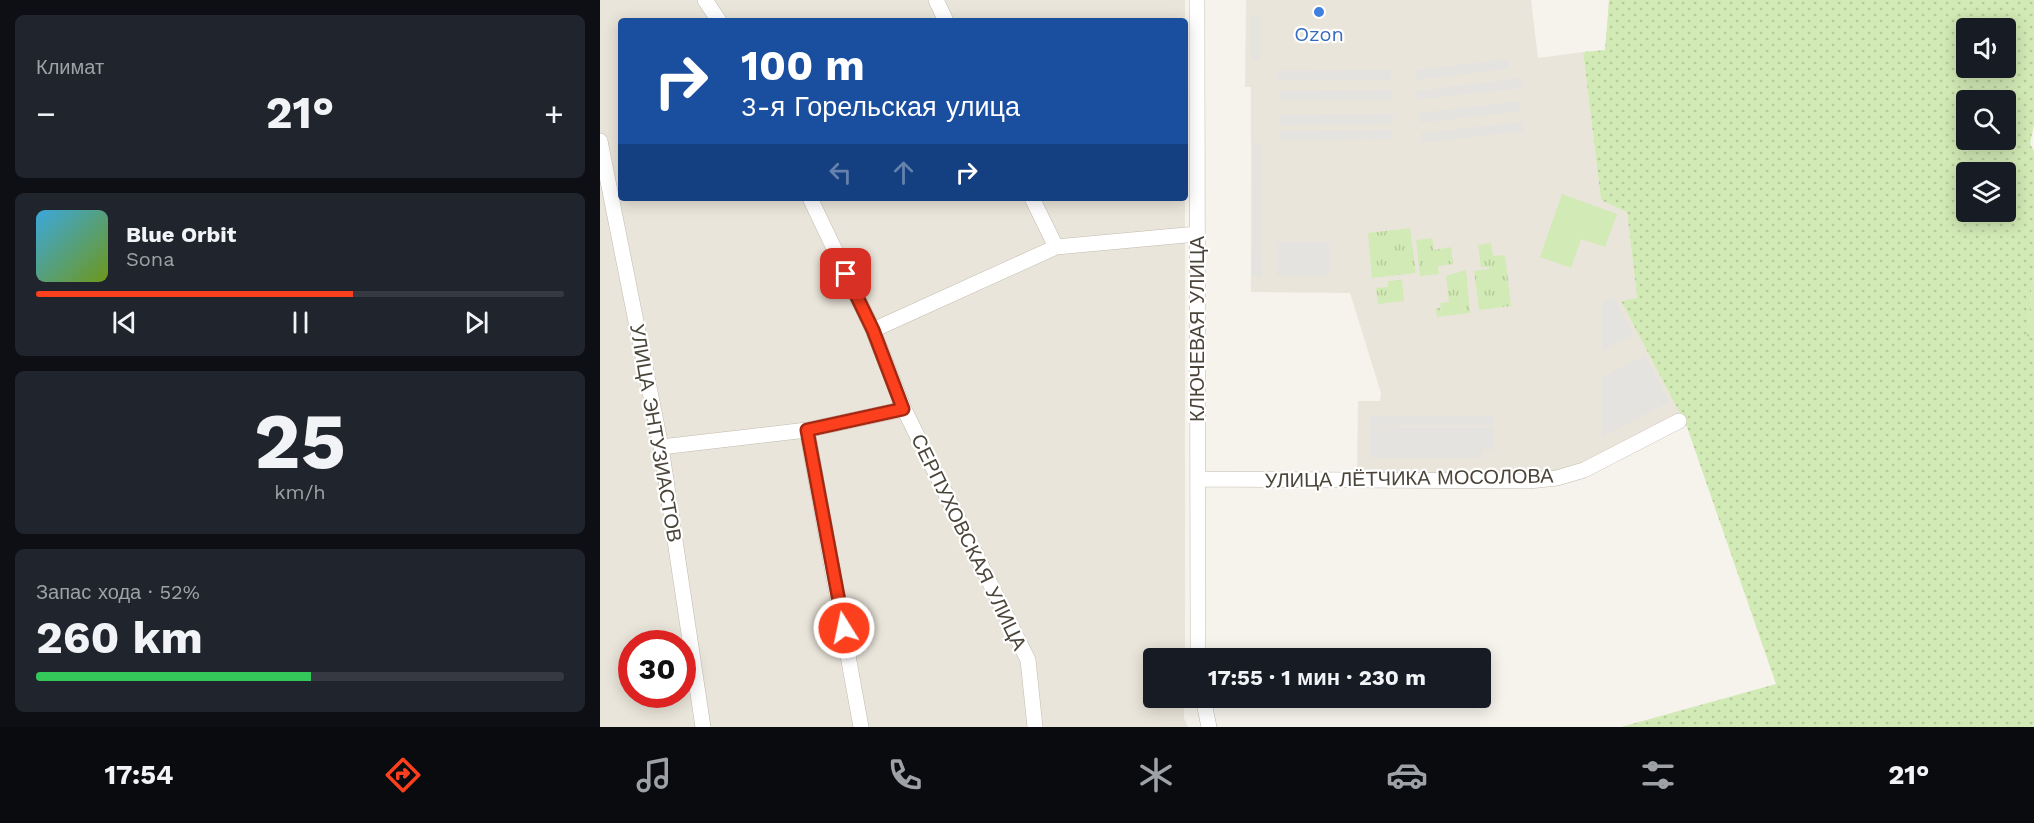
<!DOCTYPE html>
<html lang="ru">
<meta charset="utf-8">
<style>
body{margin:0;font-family:"Work Sans",sans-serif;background:#20242c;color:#f1f3f6;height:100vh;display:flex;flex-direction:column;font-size:22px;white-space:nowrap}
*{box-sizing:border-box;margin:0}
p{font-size:20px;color:#9ea1a6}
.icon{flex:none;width:33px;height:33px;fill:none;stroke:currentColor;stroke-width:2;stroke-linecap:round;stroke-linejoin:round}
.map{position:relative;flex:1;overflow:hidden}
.details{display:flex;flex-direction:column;gap:15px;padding:15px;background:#0d0f14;width:600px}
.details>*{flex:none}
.top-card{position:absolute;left:18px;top:18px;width:570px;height:183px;border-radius:6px;box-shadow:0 3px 15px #0003;background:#1a4fa0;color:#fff;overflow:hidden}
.buttons{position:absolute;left:1356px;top:18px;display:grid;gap:12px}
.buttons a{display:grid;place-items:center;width:60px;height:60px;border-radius:6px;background:#171b24;box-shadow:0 3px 15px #0003;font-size:30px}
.speed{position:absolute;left:18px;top:630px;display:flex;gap:12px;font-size:30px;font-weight:700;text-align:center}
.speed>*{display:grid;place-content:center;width:78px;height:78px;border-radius:50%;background:#171b24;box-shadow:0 3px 15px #0003;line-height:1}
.speed .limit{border:9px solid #d22;background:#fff;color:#111}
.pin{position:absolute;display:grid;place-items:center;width:51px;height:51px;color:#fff;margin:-26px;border-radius:12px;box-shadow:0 3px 9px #0006}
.me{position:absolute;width:66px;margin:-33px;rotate:350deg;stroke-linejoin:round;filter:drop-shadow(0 0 4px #0008)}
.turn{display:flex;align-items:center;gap:21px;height:126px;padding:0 24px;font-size:27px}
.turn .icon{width:78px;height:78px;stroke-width:2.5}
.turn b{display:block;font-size:42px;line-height:51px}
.lanes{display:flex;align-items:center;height:57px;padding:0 24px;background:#0003;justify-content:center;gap:30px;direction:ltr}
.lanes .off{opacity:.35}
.big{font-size:45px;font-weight:700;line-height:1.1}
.details .widget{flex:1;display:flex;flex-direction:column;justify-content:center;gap:9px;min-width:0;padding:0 21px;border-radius:9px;background:#20242c}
.details .dial{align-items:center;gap:0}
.dial b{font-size:78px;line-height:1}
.song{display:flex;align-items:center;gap:18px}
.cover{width:72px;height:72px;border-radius:9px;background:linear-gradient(135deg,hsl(200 70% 55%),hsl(80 70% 35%))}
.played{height:6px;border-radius:3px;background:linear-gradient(90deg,#fc3f1d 60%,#363941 60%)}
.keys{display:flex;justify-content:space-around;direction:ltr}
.heat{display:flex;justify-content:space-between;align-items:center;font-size:33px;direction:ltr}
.charge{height:9px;border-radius:4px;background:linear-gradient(90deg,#34c759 52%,#363941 0)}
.trip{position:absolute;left:543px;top:648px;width:348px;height:60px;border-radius:6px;background:#171b24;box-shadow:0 3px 15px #0003;font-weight:700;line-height:60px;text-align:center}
.tab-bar{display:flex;height:96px;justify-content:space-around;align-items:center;background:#090b0e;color:#9ea1a6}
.tab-bar .icon{width:42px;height:42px}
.tab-bar .current{color:#fc3f1d}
.tab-bar b{font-size:27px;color:#f1f3f6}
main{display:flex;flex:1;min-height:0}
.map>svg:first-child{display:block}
.residential{fill:#eae5da;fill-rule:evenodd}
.grass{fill:url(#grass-dots);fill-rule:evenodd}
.forest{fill:url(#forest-firs)}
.park{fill:url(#park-tufts)}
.garden{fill:#d2eab5}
.parking{fill:#e5e3e0}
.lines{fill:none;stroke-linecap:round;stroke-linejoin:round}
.minor-casing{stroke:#c2bbae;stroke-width:16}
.minor{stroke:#fff;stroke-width:15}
.route-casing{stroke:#a42913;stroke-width:15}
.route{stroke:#fc3f1d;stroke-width:10}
.shop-dot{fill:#3f7fe0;stroke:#fff;stroke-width:2}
.labels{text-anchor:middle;stroke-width:4.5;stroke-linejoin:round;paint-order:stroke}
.shop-label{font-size:20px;fill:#366cbe;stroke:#fff}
.street-label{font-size:20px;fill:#4b4439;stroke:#fff}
</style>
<main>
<section class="details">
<div class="widget"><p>Климат</p>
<div class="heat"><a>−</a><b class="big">21°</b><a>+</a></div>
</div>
<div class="widget">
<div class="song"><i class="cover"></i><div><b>Blue Orbit</b><p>Sona</p></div></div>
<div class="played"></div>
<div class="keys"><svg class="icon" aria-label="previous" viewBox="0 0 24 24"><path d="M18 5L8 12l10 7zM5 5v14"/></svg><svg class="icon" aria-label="pause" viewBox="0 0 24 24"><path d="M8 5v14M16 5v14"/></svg><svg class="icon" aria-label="next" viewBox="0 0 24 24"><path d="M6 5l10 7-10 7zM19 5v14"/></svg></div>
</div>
<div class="widget dial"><b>25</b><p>km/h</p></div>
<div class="widget"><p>Запас хода · 52%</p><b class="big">260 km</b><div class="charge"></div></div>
</section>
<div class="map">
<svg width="1434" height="727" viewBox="0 0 1434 727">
<defs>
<pattern id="grass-dots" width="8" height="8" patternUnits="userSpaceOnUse" patternTransform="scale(1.5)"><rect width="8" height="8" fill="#d2eab5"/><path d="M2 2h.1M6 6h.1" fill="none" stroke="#b6ca9c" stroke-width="1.8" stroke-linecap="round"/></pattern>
<pattern id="forest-firs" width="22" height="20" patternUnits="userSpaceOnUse" patternTransform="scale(1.5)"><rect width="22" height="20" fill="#d2eab5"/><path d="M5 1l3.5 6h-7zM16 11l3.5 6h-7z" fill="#b6ca9c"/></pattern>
<pattern id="park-tufts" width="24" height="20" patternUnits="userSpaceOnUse" patternTransform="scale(1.5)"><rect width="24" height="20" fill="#d2eab5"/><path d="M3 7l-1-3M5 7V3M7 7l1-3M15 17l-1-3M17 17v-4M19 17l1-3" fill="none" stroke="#b6ca9c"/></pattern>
</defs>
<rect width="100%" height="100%" fill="#f6f3ec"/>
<path class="residential" d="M0,0H585V129V21H21V198H585V658H554V698H584V718L588,727H0ZM32,644H82V694H32Z
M646,0H931L938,58L983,52L1001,200L1027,212L1037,299L1021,301L1081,415L985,462L951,473H757L758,401H780L781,393L750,293L651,292V87H645Z"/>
<path class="grass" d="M1009,0H1434V124L1430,144L1434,151V267L1427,336L1434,338V727H1021L1176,684L1087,427L1021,301L1037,298L1027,212L1001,200L983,52L1005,50ZM1366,28H1406V68H1366ZM1366,100H1406V140H1366ZM1366,172H1406V212H1366Z"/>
<path class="forest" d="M1434,267V338L1427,336Z"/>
<path class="park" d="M810,228L816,273L772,278L768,233Z
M832,238L834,250L851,247L853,264L838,266L839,274L820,276L816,240Z
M891,243L893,256L905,255L911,306L879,310L874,271L889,269V267H881L878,245Z
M866,270L870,313L837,317L836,308H841L840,303L849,302L846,276Z
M802,280L804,301L778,304L776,288L788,287V281Z"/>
<path class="garden" d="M962,194L1017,214L1005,247L981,239L971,268L940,257Z"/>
<path class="parking" d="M651,15H660V60H651Z
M908,59L909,69L816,80L815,70Z
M791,70V80H678V71Z
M920,78L922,88L817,100L816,91Z
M792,90L793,100H679V91Z
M920,101L921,111L820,123L819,113Z
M793,114V124L680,125V115Z
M922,122L924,131L822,143L821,133Z
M792,130V139L679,140V131Z
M653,143H662V277H652Z
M677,242H729V276H677Z
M1014,297L1033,335L1002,351V302Z
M1045,355L1069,402L1002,437V377Z
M770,416H894V425L770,426Z
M770,427H894V450H882V458H770Z"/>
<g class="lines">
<defs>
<path id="minor" d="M105,0L119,21
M336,0L346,21
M597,0L598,658
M0,141L61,447L103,727
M210,198L273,330L304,409L428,660L435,727
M432,198L456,247
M273,330L456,247L597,234
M207,430L261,727
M61,447L207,430L304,409
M598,479L929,481L957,478L984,470L1079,421
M603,698L609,727"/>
</defs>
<use href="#minor" class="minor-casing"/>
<use href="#minor" class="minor"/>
</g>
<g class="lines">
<defs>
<path id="route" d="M244,628L207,430L303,409L273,330L246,274"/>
</defs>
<use href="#route" class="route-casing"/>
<use href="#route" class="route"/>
</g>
<circle class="shop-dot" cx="719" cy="12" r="6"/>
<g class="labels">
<g class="shop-label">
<text x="719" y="41">Ozon</text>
</g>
<g class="street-label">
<text transform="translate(597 329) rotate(-90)" y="7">КЛЮЧЕВАЯ УЛИЦА</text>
<text transform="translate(56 433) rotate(80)" y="7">УЛИЦА ЭНТУЗИАСТОВ</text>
<text transform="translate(809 478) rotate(-1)" y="7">УЛИЦА ЛЁТЧИКА МОСОЛОВА</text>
<text transform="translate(369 542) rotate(64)" y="7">СЕРПУХОВСКАЯ УЛИЦА</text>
</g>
</g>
</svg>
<div class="buttons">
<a><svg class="icon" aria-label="sound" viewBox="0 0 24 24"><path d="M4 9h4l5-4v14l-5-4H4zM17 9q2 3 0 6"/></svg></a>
<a><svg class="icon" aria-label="search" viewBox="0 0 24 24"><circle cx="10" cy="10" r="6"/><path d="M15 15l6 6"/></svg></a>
<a><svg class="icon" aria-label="layers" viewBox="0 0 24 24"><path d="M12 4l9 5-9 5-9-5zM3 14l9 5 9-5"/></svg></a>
</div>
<div class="speed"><div class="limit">30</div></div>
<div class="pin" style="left:246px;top:274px;background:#d93025"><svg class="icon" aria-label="arrive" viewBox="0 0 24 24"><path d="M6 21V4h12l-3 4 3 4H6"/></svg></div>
<svg class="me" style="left:244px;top:628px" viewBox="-20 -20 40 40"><circle r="17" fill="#fc3f1d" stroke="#fff" stroke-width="3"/><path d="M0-11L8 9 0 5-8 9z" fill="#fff"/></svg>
<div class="trip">17:55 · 1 мин · 230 m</div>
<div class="top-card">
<div class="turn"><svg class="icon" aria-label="right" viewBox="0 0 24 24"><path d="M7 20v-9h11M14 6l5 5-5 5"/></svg><div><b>100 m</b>3-я Горельская улица</div></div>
<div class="lanes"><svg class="icon off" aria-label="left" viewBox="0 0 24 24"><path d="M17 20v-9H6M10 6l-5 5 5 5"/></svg><svg class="icon off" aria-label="ahead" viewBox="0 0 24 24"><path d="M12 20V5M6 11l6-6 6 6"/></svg><svg class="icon" aria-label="right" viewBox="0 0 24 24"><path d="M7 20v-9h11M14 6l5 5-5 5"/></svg></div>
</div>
</div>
</main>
<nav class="tab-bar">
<b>17:54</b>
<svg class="icon current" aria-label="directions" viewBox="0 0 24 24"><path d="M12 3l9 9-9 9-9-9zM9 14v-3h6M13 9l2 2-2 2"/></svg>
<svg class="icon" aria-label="music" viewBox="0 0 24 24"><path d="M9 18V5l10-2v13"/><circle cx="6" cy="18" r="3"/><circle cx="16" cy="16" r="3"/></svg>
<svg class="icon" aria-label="phone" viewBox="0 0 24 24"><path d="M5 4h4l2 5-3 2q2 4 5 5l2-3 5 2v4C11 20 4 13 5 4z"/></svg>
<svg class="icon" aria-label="climate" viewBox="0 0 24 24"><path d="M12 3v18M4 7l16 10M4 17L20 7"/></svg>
<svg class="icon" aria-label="car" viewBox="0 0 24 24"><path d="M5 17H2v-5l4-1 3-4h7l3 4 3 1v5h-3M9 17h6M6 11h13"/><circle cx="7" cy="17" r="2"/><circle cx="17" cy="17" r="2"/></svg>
<svg class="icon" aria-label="filters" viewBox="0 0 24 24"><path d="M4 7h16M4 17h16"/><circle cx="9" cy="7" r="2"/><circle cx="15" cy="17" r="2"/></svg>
<b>21°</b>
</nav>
